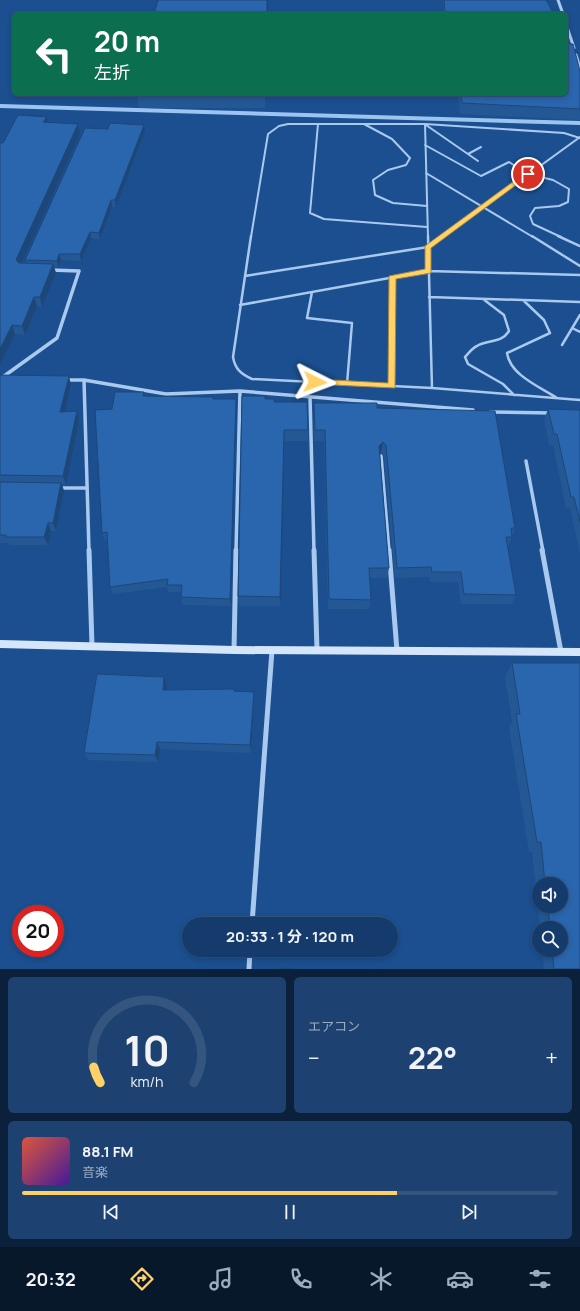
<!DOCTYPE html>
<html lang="ja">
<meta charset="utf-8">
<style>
body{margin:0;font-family:Manrope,"Noto Sans JP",sans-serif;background:#1d4271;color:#f1f3f6;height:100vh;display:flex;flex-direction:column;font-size:15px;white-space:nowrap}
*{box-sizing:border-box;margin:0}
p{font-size:13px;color:#9dadc1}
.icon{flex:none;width:22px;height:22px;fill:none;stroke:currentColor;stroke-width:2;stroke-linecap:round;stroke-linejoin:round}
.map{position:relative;height:969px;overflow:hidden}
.panel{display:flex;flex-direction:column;gap:8px;padding:8px;background:#0b203b;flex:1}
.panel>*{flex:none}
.hud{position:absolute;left:12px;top:12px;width:556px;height:84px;border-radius:6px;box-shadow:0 2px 6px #0003,0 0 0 1px #33557e;background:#0b6e4f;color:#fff;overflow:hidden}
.tools{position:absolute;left:532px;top:877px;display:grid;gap:8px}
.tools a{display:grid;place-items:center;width:36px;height:36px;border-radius:50%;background:#143b6b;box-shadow:0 2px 6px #0003,0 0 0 1px #33557e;font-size:20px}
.speed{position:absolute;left:12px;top:905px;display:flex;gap:8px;font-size:20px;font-weight:700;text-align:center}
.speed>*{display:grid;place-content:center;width:52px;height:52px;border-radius:50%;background:#143b6b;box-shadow:0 2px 6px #0003,0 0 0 1px #33557e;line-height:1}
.speed .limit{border:6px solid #d22;background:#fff;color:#111}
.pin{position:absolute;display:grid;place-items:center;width:34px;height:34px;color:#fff;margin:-17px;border:2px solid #fff;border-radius:50%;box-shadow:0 1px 4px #0007}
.me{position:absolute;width:44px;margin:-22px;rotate:93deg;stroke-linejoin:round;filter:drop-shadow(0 0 3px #0008)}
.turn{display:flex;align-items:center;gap:14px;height:84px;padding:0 16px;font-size:18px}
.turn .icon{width:52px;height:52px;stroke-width:2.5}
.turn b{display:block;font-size:28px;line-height:34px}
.big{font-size:30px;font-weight:700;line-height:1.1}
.panel .tile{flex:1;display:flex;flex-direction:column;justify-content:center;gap:6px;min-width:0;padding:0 14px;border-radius:6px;background:#1d4271}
.panel .dial{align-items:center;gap:0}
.dial svg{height:104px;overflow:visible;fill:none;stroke:#33557e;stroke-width:7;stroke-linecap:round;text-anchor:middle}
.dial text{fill:#f1f3f6;stroke:none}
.song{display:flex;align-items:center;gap:12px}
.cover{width:48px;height:48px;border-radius:6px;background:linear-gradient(135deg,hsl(10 70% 55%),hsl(260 70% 35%))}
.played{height:4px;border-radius:2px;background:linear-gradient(90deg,#ffd166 70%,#33557e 70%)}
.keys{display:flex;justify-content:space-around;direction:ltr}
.heat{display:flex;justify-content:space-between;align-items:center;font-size:22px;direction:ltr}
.panel .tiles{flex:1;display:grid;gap:8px;grid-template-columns:1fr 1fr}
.tile:last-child{grid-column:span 2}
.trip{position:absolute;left:182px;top:917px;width:216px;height:40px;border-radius:20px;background:#143b6b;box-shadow:0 2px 6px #0003,0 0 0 1px #33557e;font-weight:700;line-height:40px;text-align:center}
.menu{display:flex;height:64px;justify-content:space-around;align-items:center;background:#08182b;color:#9dadc1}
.menu .icon{width:28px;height:28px}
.menu .selected{color:#ffd166}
.menu b{font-size:18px;color:#f1f3f6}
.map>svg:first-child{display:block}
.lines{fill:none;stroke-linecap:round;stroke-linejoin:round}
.stream{fill:#9cc4f0;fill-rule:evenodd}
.lane-far1{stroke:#a9c9ee;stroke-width:2}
.lane{stroke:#a9c9ee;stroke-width:2.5}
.street-far2{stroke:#a9c9ee;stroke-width:3}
.street-far1{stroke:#a9c9ee;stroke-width:3.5}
.street{stroke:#a9c9ee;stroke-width:5}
.secondary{fill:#d6e6fa;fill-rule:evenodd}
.wall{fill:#245895;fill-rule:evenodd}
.shaded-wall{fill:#1d4779}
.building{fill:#2a66ad;stroke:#1d4779}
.route{fill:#ffd166;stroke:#a68842}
</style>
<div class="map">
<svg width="580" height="969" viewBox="0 0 580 969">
<rect width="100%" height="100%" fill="#1b4f8f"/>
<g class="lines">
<path class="stream" d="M0,104L580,121V125L0,108Z"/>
<path class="lane-far1" d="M318,124L310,213L324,219L427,227
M364,124L392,139L410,158L406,165L388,170L373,180L375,195L393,203L427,206
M425,124L428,237
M426,125L478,161
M425,145L481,176L509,162L528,174L553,180L569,189L568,202L559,206L535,208L530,216L533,224L561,237
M468,154L481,147
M426,173L533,237
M251,237L268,134L279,126L288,124H425L564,133L580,138
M442,237L580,137"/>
<path class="lane" d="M251,236L233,357C235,369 241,374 252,379L432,388L580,400
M428,236L432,388
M532,236L580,266
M558,236L580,246
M245,276L428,247L443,236
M392,278V386
M312,292L307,318L352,323L347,384
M429,297L580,302
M483,299L504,315L509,331C501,344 488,339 477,346C472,348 469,353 465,357L468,364L503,384L514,395
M524,301L544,320L550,333L507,353C510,375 540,387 557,398
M240,305L428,271L580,275
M572,328L580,332
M562,345L580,315"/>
<path class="street-far2" d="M558,0L563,14
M566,24L574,48
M576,55L580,68"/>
<path class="street-far1" d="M0,379L57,338L79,271L50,270
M64,380H84L166,394L240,391L473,410
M84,380L89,551
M310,397L314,551
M490,412L551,413
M381,456L389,551
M526,461L543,551
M58,488H87
M236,551L240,391"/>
<path class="street" d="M89,550L92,646
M314,550L317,650
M389,550L397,651
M542,550L561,652
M234,650L236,550
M252,924L272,650
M249,969L250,950"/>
<path class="secondary" d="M0,640L234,646L580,648V656L234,654L0,648Z"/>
</g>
<path class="wall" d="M443,0H546L554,14H443Z
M580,71V120L460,114L458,94H566Z
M137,94H265V108H139Z
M47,117L48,123L78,124L80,134L21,263H26L25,260L145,131L116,207L112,206L100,239L91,238L81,261L61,260L58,267H54L56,273L42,307L37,306L25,335L15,334L0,365V144L3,143Z
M0,375L71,385L65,412L77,411L79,420L66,485L62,484L64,491L56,531H51L48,545H10L9,543H0Z
M144,396L213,397V399L236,407L231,606L182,605L181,597V592H168L167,587L113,594L110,587L108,540H105L102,533Z
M265,399L274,402L308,430V441H284L281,606H239L238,596Z
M314,403L377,408L515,528L508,547L516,595L512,604H461L458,582H430L429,577L395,578L384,456L381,453L380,454L389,568L387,578H369L371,600L369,609H328L324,441H314Z
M548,409L580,410V554L570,508H566L553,445H549L544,420Z
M512,663L580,969H544L542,950H561V928H540L532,852H529L509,727L512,721L505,677ZM539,884H561V906H539Z
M167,685L166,690L234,691L254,700L251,753L160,749L158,762L88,760L84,753Z"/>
<path class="shaded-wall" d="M267,0H268V14H267Z
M47,117L49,126L43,122Z
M78,124L80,134L19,269L16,260Z
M144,125L145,131L116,207L115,200Z
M111,200L112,206L100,239L99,233Z
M90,232L91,238L81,261L80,254Z
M59,254L61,260L58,267L57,261Z
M53,264L56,273L42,307L40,297Z
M34,297L37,306L25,335L22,326Z
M12,325L15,334L0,365V349Z
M69,376L71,385L63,421L60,412Z
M236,399V407L231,606L230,599Z
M77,411L79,420L66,485L63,476Z
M284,430V441L281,606L280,597Z
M383,442L381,453L378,456L379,446Z
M61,483L64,491L56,531L53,523Z
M48,523L51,531L48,545L44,537Z
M164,677L167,685L165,698L163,690Z
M254,692V700L251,753L250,745Z
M157,742L160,749L158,762L155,755Z"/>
<path class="building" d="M158,0H267V14H154Z
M444,0H546L554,14H445Z
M566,36L570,44H573L580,71V109L462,103L461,94H566Z
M18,115L47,117L43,122L78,124L16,260L19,263L53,264L40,297H34L22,326L12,325L0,349V143H3Z
M110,123L144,125L115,200H111L99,233L90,232L80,254H59L57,261L25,260L85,128L108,129Z
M0,375L69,376L60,412L77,411L63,476L0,475Z
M115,392H144L143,396L213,397V399H236L230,599L181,597L182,585H167L168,579L110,587L107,532L102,533L95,410L112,409Z
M242,396H265V399H274V402H307L308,430H284L280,597L238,596Z
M314,403H377V408L495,411L515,528H511L512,537H506L516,595L464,594L461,572H432L431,567L397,568L386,445L383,442L379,446L389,568H369L371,600L329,599L325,430H315Z
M548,409L580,410V522L574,497H571L557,434H554Z
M0,482L61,483L53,523H48L44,537H6V535H0Z
M512,663H580V969H554L552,950H561V928H550L548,906H561V884H545L541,842H537L516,714H520Z
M97,674L164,677L163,690L234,689V691L254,692L250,745L157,742L155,755L84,753Z
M280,968L294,969H280Z"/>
<path class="route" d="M525,173L531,174L431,248V273L396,279L395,388L312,384V380L315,379L388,383L389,276L425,269V246Z"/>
</svg>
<div class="tools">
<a><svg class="icon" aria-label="sound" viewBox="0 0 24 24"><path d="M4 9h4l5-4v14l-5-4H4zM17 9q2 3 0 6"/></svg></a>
<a><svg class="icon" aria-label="search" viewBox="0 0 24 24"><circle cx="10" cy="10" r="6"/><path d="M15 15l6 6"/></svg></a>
</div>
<div class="speed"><div class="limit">20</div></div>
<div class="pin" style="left:528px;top:174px;background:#d93025"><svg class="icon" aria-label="arrive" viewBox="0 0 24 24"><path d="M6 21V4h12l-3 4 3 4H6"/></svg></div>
<svg class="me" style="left:315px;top:382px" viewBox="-20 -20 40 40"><path d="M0-17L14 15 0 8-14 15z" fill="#ffd166" stroke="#fff" stroke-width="4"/></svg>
<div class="trip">20:33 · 1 分 · 120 m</div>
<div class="hud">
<div class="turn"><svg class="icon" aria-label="left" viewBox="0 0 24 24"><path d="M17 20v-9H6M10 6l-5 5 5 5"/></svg><div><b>20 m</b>左折</div></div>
</div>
</div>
<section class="panel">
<div class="tiles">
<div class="tile dial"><svg viewBox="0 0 100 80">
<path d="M14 69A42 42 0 1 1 86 69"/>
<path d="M14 69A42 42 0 0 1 9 57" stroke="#ffd166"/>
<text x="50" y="56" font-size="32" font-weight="700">10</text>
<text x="50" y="72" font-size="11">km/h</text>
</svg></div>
<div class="tile"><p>エアコン</p>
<div class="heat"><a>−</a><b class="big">22°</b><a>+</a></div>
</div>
<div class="tile">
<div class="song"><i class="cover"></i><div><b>88.1 FM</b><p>音楽</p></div></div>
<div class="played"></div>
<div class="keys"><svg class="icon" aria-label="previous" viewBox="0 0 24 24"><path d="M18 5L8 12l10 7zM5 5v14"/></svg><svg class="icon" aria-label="pause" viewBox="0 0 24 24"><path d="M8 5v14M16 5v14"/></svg><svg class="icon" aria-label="next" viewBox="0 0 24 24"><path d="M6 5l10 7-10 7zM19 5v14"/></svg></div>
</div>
</div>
</section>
<nav class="menu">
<b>20:32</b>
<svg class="icon selected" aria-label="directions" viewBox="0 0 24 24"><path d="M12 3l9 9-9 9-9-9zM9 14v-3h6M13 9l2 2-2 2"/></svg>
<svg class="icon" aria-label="music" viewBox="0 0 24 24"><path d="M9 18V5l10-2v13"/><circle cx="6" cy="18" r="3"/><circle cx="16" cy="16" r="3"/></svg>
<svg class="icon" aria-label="phone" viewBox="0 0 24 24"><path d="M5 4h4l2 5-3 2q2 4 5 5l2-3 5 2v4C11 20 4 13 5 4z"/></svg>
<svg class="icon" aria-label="climate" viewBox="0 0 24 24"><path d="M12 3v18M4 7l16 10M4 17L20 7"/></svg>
<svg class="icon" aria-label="car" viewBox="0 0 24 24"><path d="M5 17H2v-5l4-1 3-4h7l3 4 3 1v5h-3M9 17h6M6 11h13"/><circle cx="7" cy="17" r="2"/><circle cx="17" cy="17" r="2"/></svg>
<svg class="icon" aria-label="filters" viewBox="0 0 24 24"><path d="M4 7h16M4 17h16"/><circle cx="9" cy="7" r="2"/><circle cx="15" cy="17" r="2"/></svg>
</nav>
